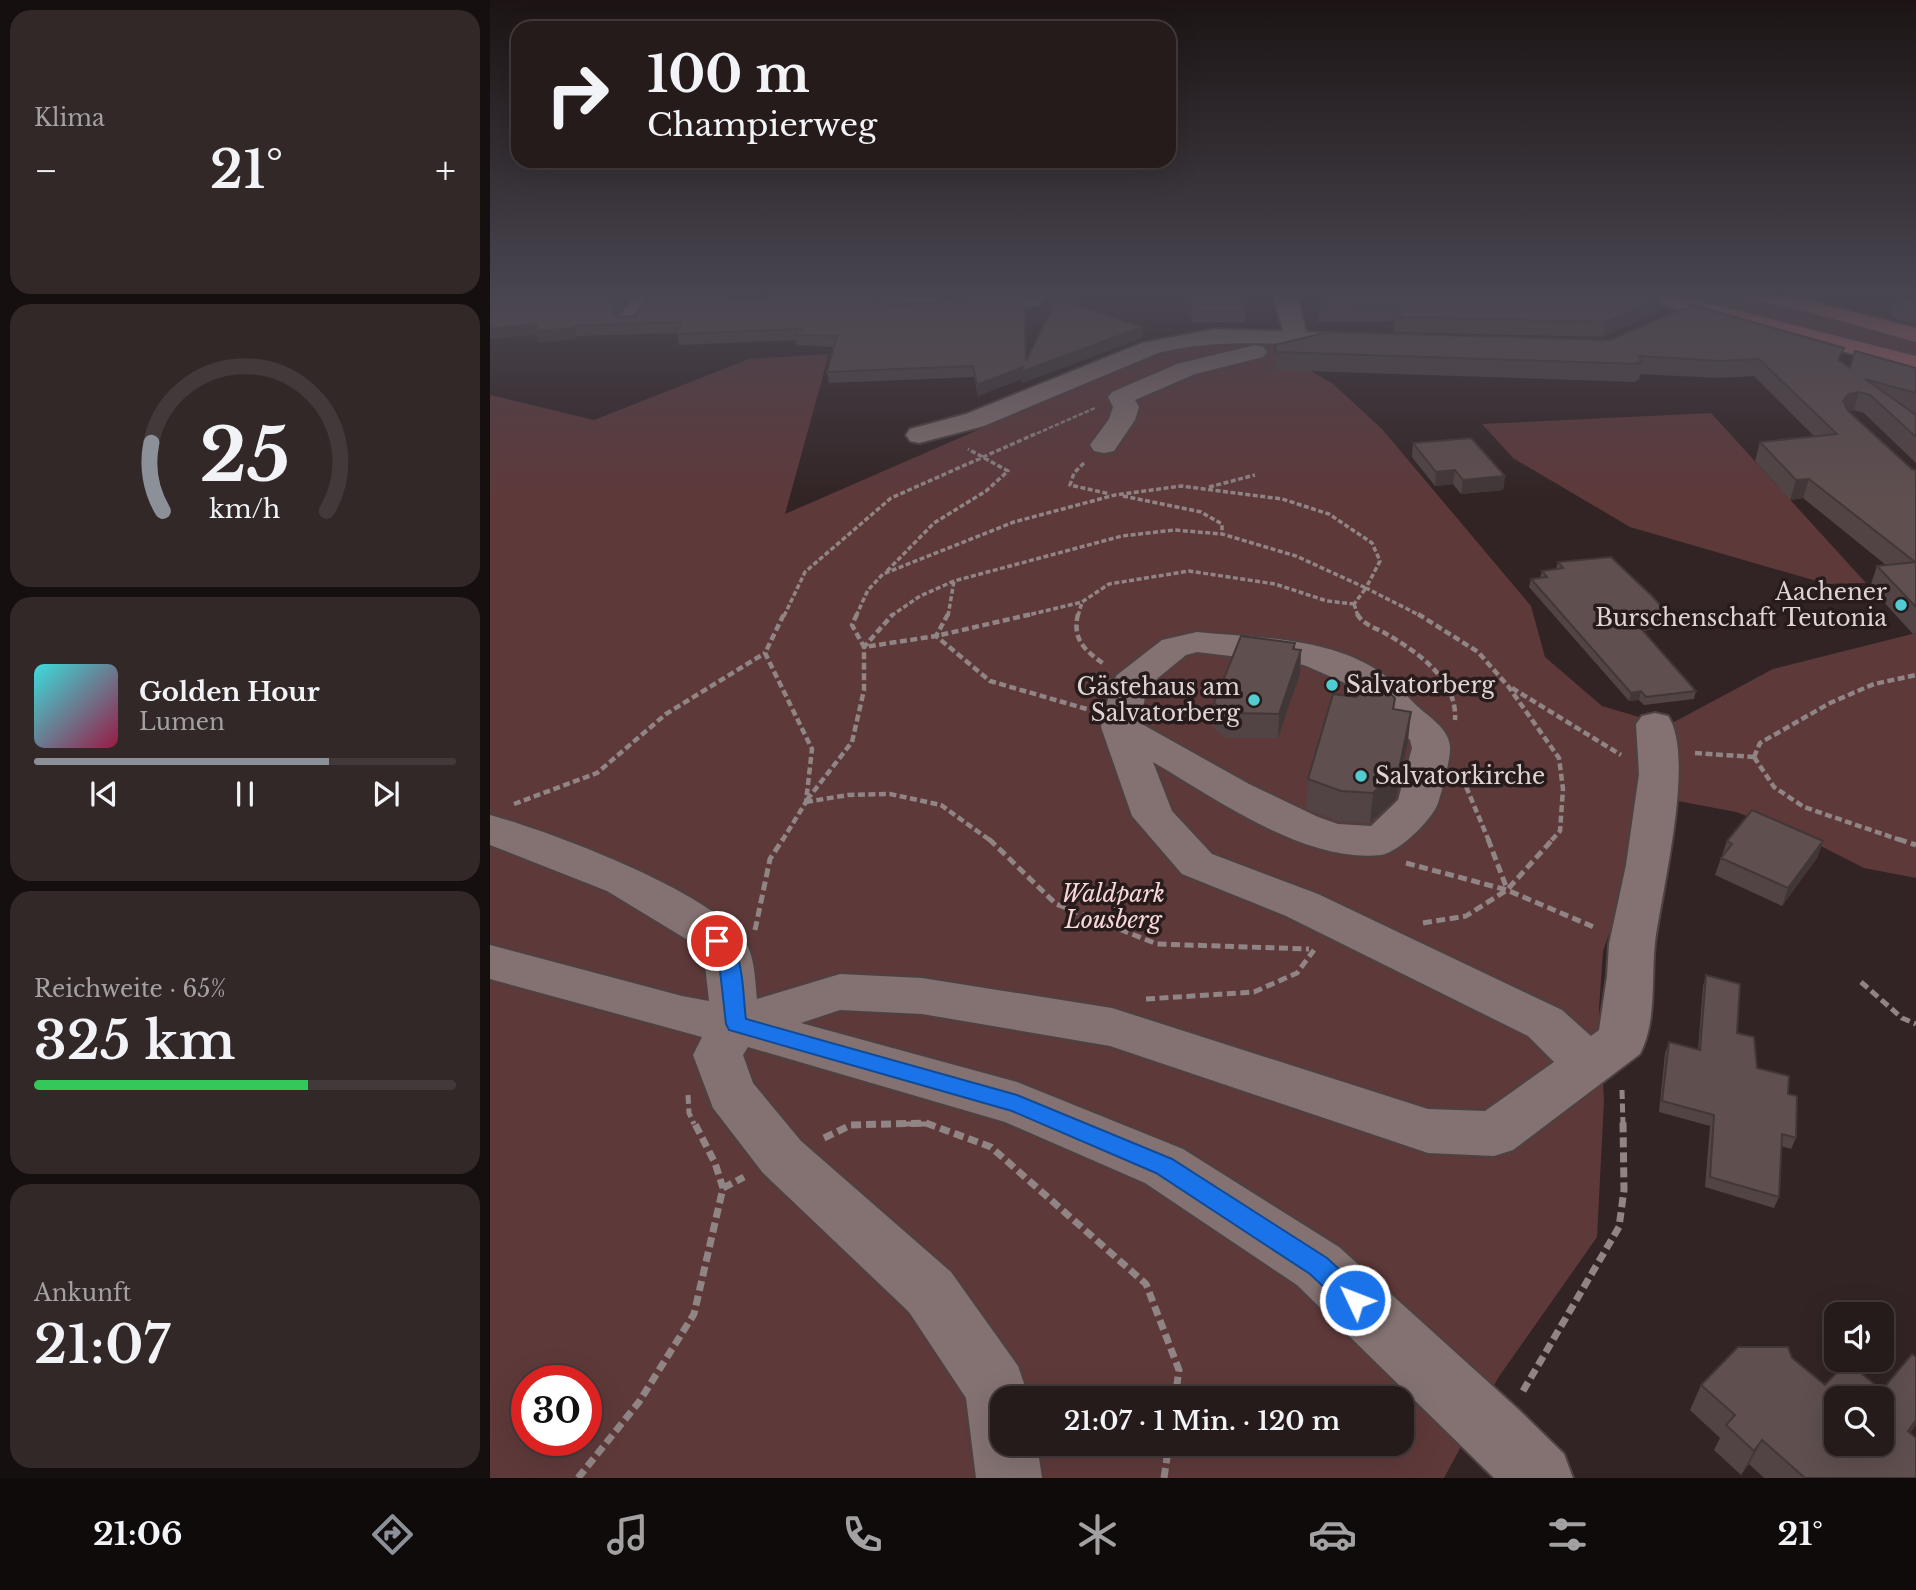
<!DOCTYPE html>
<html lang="de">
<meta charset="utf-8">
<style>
body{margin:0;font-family:"Libre Baskerville",serif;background:#322828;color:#f1f3f6;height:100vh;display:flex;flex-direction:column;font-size:26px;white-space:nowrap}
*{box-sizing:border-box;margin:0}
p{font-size:23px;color:#a4a1a3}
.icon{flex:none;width:38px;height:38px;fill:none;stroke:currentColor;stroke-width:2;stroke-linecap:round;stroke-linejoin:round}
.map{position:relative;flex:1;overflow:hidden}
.panel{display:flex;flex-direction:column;gap:10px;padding:10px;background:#150f0f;width:490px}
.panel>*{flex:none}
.hud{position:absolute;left:21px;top:21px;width:665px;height:147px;border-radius:21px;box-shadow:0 7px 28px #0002,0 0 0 2px #42393a;background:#261b1b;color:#f1f3f6;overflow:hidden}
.controls{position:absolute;left:1334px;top:1302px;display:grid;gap:14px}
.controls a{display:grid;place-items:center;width:70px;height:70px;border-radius:14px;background:#261b1b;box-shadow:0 7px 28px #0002,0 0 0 2px #42393a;font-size:35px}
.speed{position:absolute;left:21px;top:1365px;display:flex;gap:14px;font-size:35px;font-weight:700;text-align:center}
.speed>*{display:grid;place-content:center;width:91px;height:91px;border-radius:50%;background:#261b1b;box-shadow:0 7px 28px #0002,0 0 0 2px #42393a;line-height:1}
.speed .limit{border:10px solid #d22;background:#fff;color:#111}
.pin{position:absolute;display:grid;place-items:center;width:60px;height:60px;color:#fff;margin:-30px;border:4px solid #fff;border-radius:50%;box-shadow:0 2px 7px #0007}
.me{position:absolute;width:77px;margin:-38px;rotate:313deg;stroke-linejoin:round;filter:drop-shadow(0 0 5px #0008)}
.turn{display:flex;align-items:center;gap:24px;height:147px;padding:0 21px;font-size:32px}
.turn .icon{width:91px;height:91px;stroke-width:2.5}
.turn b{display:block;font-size:49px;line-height:60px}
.big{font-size:52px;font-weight:600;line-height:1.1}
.panel .widget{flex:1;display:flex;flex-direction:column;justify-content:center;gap:10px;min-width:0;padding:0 24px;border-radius:21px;background:#322828}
.panel .dial{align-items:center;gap:0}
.dial svg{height:182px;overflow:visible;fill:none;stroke:#42393a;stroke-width:7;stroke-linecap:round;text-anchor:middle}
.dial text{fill:#f1f3f6;stroke:none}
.song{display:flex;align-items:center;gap:21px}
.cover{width:84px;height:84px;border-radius:10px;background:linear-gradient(135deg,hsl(180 70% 55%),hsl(340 70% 35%))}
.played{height:7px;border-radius:4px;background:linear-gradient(90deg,#8c9099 70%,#42393a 70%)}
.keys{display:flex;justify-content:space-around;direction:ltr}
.heat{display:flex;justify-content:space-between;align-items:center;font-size:38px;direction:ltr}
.charge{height:10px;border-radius:5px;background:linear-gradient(90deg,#34c759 65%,#42393a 0)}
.trip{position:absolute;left:500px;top:1386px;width:424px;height:70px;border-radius:21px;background:#261b1b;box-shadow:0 7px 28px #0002,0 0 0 2px #42393a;font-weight:600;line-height:70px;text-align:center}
.tab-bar{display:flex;height:112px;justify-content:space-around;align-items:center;background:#0f0b0b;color:#a4a1a3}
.tab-bar .icon{width:49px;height:49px}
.tab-bar .on{color:#8c9099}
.tab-bar b{font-size:32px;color:#f1f3f6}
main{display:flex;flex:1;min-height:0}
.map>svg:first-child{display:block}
.green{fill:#5e393a;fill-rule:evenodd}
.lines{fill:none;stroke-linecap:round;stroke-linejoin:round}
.minor-casing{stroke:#4d4141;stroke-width:4}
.major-casing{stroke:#4d4141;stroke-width:4}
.path-far4{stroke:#908484;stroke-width:2.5;stroke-dasharray:4.5 2;stroke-linecap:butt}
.path-far3{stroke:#908484;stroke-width:3.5;stroke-dasharray:5 2.5;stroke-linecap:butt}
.path-far2{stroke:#908484;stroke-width:4.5;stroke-dasharray:7 3.5;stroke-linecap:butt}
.path-far1{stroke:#908484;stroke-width:5;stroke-dasharray:9 4.5;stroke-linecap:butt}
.path{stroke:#908484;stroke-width:7;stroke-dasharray:10 5;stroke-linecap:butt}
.minor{fill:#837271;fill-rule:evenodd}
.major{fill:#ac6467;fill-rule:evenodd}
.wall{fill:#524444}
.shaded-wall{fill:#423737}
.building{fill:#5f4f4f;stroke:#423737;stroke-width:2;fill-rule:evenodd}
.route{fill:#1a73e8;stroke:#114b97;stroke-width:2}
.poi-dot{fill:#51ccd1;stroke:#281b1b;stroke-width:2.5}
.labels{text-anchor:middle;stroke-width:7;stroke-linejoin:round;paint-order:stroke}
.poi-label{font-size:23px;fill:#ded4d4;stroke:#281b1b;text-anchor:end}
.park-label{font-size:23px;font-style:italic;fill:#f8d7d7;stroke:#281b1b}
</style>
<main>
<section class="panel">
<div class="widget"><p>Klima</p>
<div class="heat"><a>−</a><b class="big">21°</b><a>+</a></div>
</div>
<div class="widget dial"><svg viewBox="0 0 100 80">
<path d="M14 69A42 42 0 1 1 86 69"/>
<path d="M14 69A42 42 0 0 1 9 39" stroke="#8c9099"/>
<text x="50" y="56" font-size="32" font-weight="700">25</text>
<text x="50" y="72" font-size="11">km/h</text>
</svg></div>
<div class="widget">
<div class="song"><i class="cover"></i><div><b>Golden Hour</b><p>Lumen</p></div></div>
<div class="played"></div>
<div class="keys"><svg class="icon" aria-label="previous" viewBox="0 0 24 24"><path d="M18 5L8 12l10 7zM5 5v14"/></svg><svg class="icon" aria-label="pause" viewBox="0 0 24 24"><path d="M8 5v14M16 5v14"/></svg><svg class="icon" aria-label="next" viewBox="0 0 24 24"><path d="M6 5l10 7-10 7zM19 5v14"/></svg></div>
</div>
<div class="widget"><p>Reichweite · 65%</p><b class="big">325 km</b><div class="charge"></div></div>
<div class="widget"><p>Ankunft</p><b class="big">21:07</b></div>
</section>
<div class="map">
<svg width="1426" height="1478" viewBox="0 0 1426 1478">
<rect width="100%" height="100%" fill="#322424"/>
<path class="green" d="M1174,293H1236L1307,307L1426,341V355Z
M780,341L791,354L842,383L892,429L1041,606L1055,657L1112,706L1149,717L1160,769L1145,860L1113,951L1109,1008L1114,1101L1107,1237L1008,1378L954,1478H0V395L104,420L259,359L339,354L295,514L642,363L716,342ZM37,1381H96V1440H37ZM513,1398H912V1444H513Z
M1221,413L1376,583L1337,584L1140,527L1023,458L992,424Z
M1426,633V878L1374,868L1315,838L1246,812L1188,801L1171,729L1283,669Z"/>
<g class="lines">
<defs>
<path id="minor" d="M146,293H167L146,325H130L127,320Z
M391,293H412V298L458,299L461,304L458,309L450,311L401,312L393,310L390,305Z
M536,293H559L548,305L540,306L483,309L475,307L472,302L475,297L483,295Z
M785,293H806L816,332L872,335L876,340L872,345L864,347C799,345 732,337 668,353L494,426L429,443L420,441L416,435L420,429L476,414L652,343L725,329L793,331L784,299Z
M765,345L773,347L777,352L773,357L705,374L645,400L649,407L645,420L624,451L614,453L604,451L600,445L619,419L623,407L618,397L622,392L687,364Z
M707,632C767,638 835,637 887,670C902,679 915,694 927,706C939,717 958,728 960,746C961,758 952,791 948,803C943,819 908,853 891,855C815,863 726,799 663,762L682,811L722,854L828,894L1072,1010L1101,1036L1109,1030L1117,976L1119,944L1136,865L1149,774L1146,724L1152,716L1165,713L1178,716C1206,756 1171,894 1165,943C1161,980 1167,1021 1150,1054L1023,1150L1004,1156L938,1153L620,1046L432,1014L350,1010L311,1023L527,1082L693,1149L849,1247L1028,1409L1074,1454L1083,1478H1004L807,1285L655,1183L515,1122L258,1047L253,1055L263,1083L311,1141L461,1272L528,1366L539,1398H513V1444H547L552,1478H486L476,1398L419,1312L273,1173L223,1108L203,1055L212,1037L0,979V945L192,996L219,1001L214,956L201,942L117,891L0,845V815C59,831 223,892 255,942C265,957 265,980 267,999L350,974L432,978L622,1008L938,1109L995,1111L1064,1062L1038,1036L796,916L692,874L642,816L611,727L622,683L627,675L672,640ZM707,652L814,665L862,686L920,740L922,748L908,800L881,826L848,824L828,817L759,784L650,723L657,687L696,655Z"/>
<path id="major" d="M1142,293H1177L1426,356V370L1145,298Z
M1249,293H1289L1426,328V342L1315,311L1251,298Z"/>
</defs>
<use href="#minor" class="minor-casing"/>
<use href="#major" class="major-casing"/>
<path class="path-far4" d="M541,436L605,408"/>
<path class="path-far3" d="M594,463L584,473L580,485L620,494
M719,487L765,475
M633,496L711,512L732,524V534
M397,571L444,523L496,491L518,471L478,449
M864,604L868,616
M294,616L315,572L401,498L545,434
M366,616L378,590L393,574L524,522L625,495L691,486L792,499L839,514L882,543L890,561L876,588L931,616
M401,616L430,596L464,581L632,536L684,530L732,534L806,556L876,588L864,604
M458,616L464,581
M534,616L592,602L619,584L699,571L785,584L837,601L864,604
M588,616L592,602"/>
<path class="path-far2" d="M367,614L362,625L374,647L446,636L542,614
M458,614L446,636L500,681L600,710
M588,614C582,639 594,650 614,664
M867,614C873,624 883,627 893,632C925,650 968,679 965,720
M928,614L988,652L1018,686L1069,758L1073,789L1070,831L1061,841
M1022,688L1131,755
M1205,753L1264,757
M1264,757L1284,787L1314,807L1413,841
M1264,757L1270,743L1340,703L1384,684L1426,675
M972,777L999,841
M317,800L362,742L374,690V647L403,614
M316,802L358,795L400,794L451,805L501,841
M24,804L107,773L176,714L275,653
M292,841L316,802L322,749L275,653L294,614"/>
<path class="path-far1" d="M499,839L566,904L667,944L819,949
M998,839L1017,889
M1408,839L1426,845
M916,863L1017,890L1106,928
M933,923L976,916L1017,890L1063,839
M265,930L280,859L293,839
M1371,982L1412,1018L1426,1024
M656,999L764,992L807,973L824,950
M1132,1090L1133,1124
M198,1095L199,1113L204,1124
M415,1124H438"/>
<path class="path" d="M334,1138L361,1125L436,1123L501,1147L656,1284L689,1370L685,1398
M233,1188L254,1177
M1033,1391L1129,1227L1134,1190L1133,1122
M88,1478L149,1402L204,1314L233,1188L225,1163L204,1122
M674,1478L679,1444"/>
<use href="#minor" class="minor"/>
<use href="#major" class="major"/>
</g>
<path class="wall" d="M0,293H144L127,316V317L145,316L161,293H210L207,296L266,299L284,296L286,293H391L389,300L391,302L400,304L449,303L458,298L450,294L415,295L413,293H491H470L461,299L536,360L570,293H595L583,304L652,338L532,383L531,379L488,396L484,377L339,383L337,372L344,347L307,345L306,340L189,345L187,333L87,336L86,339L48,342L46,335Z
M699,293H751L755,312V322L702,323Z
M832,293L1167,313L1113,337L904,332L905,321L828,322L829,308Z
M1426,296V325L1399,316L1403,304Z
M785,345L1350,361L1360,368H1426V413L1421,412L1426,415V463L1374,413L1364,410L1359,411L1422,469L1426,470V633L1423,634L1380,587L1387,566L1396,565L1313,498L1300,500L1265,461L1270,442L1325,437L1264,376L1228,378L1150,374L1149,380H1146V382L785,370Z
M923,443L1015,476L1013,490L971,494L963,484L945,486L922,457Z
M1068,562L1181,627L1153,631L1206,691L1204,699L1154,705L1149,700L1139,701L1039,587L1041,579L1050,578L1052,571L1066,569Z
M805,643V649L811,650L810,674L788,738H736L723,728L724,703Z
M905,698L904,710L918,741L906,799L880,823L849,821L816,809L818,779Z
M1237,841H1333L1327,858L1292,906L1225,875Z
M1216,975L1267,1068L1298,1094L1306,1138L1301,1149L1291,1146L1289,1197L1284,1208L1215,1187L1220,1126L1169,1112L1175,1053L1179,1042L1208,1050L1213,986Z
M1426,1357V1425L1420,1433L1426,1478H1274L1259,1464L1251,1475L1224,1450L1230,1438L1200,1410L1211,1385L1302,1358L1335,1385L1392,1390Z"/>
<path class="shaded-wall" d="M134,293H144L125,318L122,308Z
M199,293H210L199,305L197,295Z
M387,293H391L388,306L386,296Z
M459,293H470L460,299Z
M584,293H595L575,311L574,301Z
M1171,299L1167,313L1113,337L1116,322Z
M48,324L84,326L87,336L86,339L48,342L46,335L0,339V328Z
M652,327V338L532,383L531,379L488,396L487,385L533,367L537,370Z
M1369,392L1364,410L1353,412V401L1359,394Z
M965,470L963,484L945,486L946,472Z
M1015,476L1013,490L971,494L973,480Z
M1319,479L1313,498L1300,500L1306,480Z
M1183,619L1181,627L1145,632L1147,624Z
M811,650L810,674L788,738L789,714Z
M1151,691L1149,700L1139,701L1141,693Z
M921,712L918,741L906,799L880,823L883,793Z
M1333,841L1327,858L1292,906L1298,888Z
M1426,1420V1425L1401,1456L1418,1431Z
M1272,1440L1259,1464L1251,1475L1264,1451Z"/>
<path class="building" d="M0,293H134L122,308L127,317L145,316L161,293H199L197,295L266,299L284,296L286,293H387L386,296L391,302L400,304L449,303L459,298L469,302L534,299L536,361L570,293H584L574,301L652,327L531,372L533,367L487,385L483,366L337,372L347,336L305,335L311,329L186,334L192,322L84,326L83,328L45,331L48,324L0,328Z
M700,293H751L755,312H702Z
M832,293H1148L1171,299L1116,322L905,317L911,315L910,306L829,308Z
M1426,296V311L1403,304Z
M1202,305L1354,348L1348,360L1360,368L1365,351L1426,368V393L1375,379L1426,415V437L1380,395L1369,392L1359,394L1353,401L1358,411L1422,469L1426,470V607L1387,566L1425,562L1319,479L1306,480L1270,442L1347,434L1269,359L1232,361L1149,356L1152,363L1148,362L1149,364L786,352L785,345L838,332L1120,340Z
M981,438L1015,476L973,480L965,470L946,472L923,443Z
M1121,557L1162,596L1183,619L1147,624L1206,691L1156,697L1151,691L1141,693L1041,579L1057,577L1052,571L1073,568L1068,562Z
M751,636L805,643L803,649L811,650L789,714L736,713L724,703Z
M880,687L894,688L905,698L903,709L921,712L909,769L883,793L851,791L818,779L843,694L866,697Z
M1262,810L1333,841L1298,888L1231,858L1242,844L1237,841Z
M1216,975L1250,984L1247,1033L1264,1037L1267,1068L1299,1076L1298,1094L1307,1096L1306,1138L1292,1134L1289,1197L1220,1177L1224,1115L1172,1101L1179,1042L1210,1050Z
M1248,1347H1298L1302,1358L1335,1385L1357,1362L1392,1390L1422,1354L1426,1357V1420L1418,1431L1426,1438V1478H1315L1272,1440L1264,1451L1236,1425L1245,1415L1211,1385ZM1346,1398H1391V1444H1346Z"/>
<linearGradient id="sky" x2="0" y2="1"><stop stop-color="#1c1414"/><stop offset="0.59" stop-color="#494550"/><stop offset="1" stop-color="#494550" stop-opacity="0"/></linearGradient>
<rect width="1426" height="500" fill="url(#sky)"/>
<path class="route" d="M227,934C256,943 252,994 256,1019L527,1095L682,1159L837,1258L874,1292L877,1300L874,1308L865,1312L856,1308L820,1274L666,1173L522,1111L239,1030L236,1024L228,953L217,941L220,936Z"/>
<g class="poi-dot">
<circle cx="1411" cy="605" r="7"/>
<circle cx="842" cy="685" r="7"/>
<circle cx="764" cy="700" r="7"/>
<circle cx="871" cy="776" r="7"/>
</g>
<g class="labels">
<g class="poi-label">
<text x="1397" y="600">Aachener<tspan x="1397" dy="26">Burschenschaft Teutonia</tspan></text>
<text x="856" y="693" text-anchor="start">Salvatorberg</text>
<text x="750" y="695">Gästehaus am<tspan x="750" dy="26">Salvatorberg</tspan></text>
<text x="885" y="784" text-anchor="start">Salvatorkirche</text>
</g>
<g class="park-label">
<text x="623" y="902">Waldpark<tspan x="623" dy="26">Lousberg</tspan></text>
</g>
</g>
</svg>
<div class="controls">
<a><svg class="icon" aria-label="sound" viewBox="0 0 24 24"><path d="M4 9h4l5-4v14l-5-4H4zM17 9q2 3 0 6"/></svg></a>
<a><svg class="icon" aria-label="search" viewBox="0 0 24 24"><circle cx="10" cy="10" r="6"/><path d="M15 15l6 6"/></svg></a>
</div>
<div class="speed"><div class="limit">30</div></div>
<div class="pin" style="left:227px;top:941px;background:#d93025"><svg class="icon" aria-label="arrive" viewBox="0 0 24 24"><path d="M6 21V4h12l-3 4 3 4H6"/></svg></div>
<svg class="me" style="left:865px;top:1300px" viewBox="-20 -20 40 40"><circle r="17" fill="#1a73e8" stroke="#fff" stroke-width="3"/><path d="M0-11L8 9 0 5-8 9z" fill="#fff"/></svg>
<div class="trip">21:07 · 1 Min. · 120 m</div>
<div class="hud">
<div class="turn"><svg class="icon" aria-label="right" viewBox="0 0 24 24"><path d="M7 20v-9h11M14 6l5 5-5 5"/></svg><div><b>100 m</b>Champierweg</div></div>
</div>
</div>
</main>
<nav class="tab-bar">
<b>21:06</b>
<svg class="icon on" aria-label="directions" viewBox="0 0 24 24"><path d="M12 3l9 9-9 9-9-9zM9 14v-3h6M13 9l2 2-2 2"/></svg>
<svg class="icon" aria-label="music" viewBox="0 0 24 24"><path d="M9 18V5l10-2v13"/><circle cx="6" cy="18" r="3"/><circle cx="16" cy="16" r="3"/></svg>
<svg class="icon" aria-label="phone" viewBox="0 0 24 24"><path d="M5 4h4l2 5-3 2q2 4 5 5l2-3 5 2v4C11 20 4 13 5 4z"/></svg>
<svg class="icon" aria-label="climate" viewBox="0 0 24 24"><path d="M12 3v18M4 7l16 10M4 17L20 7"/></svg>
<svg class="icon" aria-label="car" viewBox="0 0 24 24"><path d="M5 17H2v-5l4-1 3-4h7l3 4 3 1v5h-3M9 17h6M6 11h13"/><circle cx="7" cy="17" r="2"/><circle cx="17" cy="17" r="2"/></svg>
<svg class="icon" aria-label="filters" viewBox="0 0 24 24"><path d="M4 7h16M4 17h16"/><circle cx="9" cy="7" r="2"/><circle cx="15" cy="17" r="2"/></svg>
<b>21°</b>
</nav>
